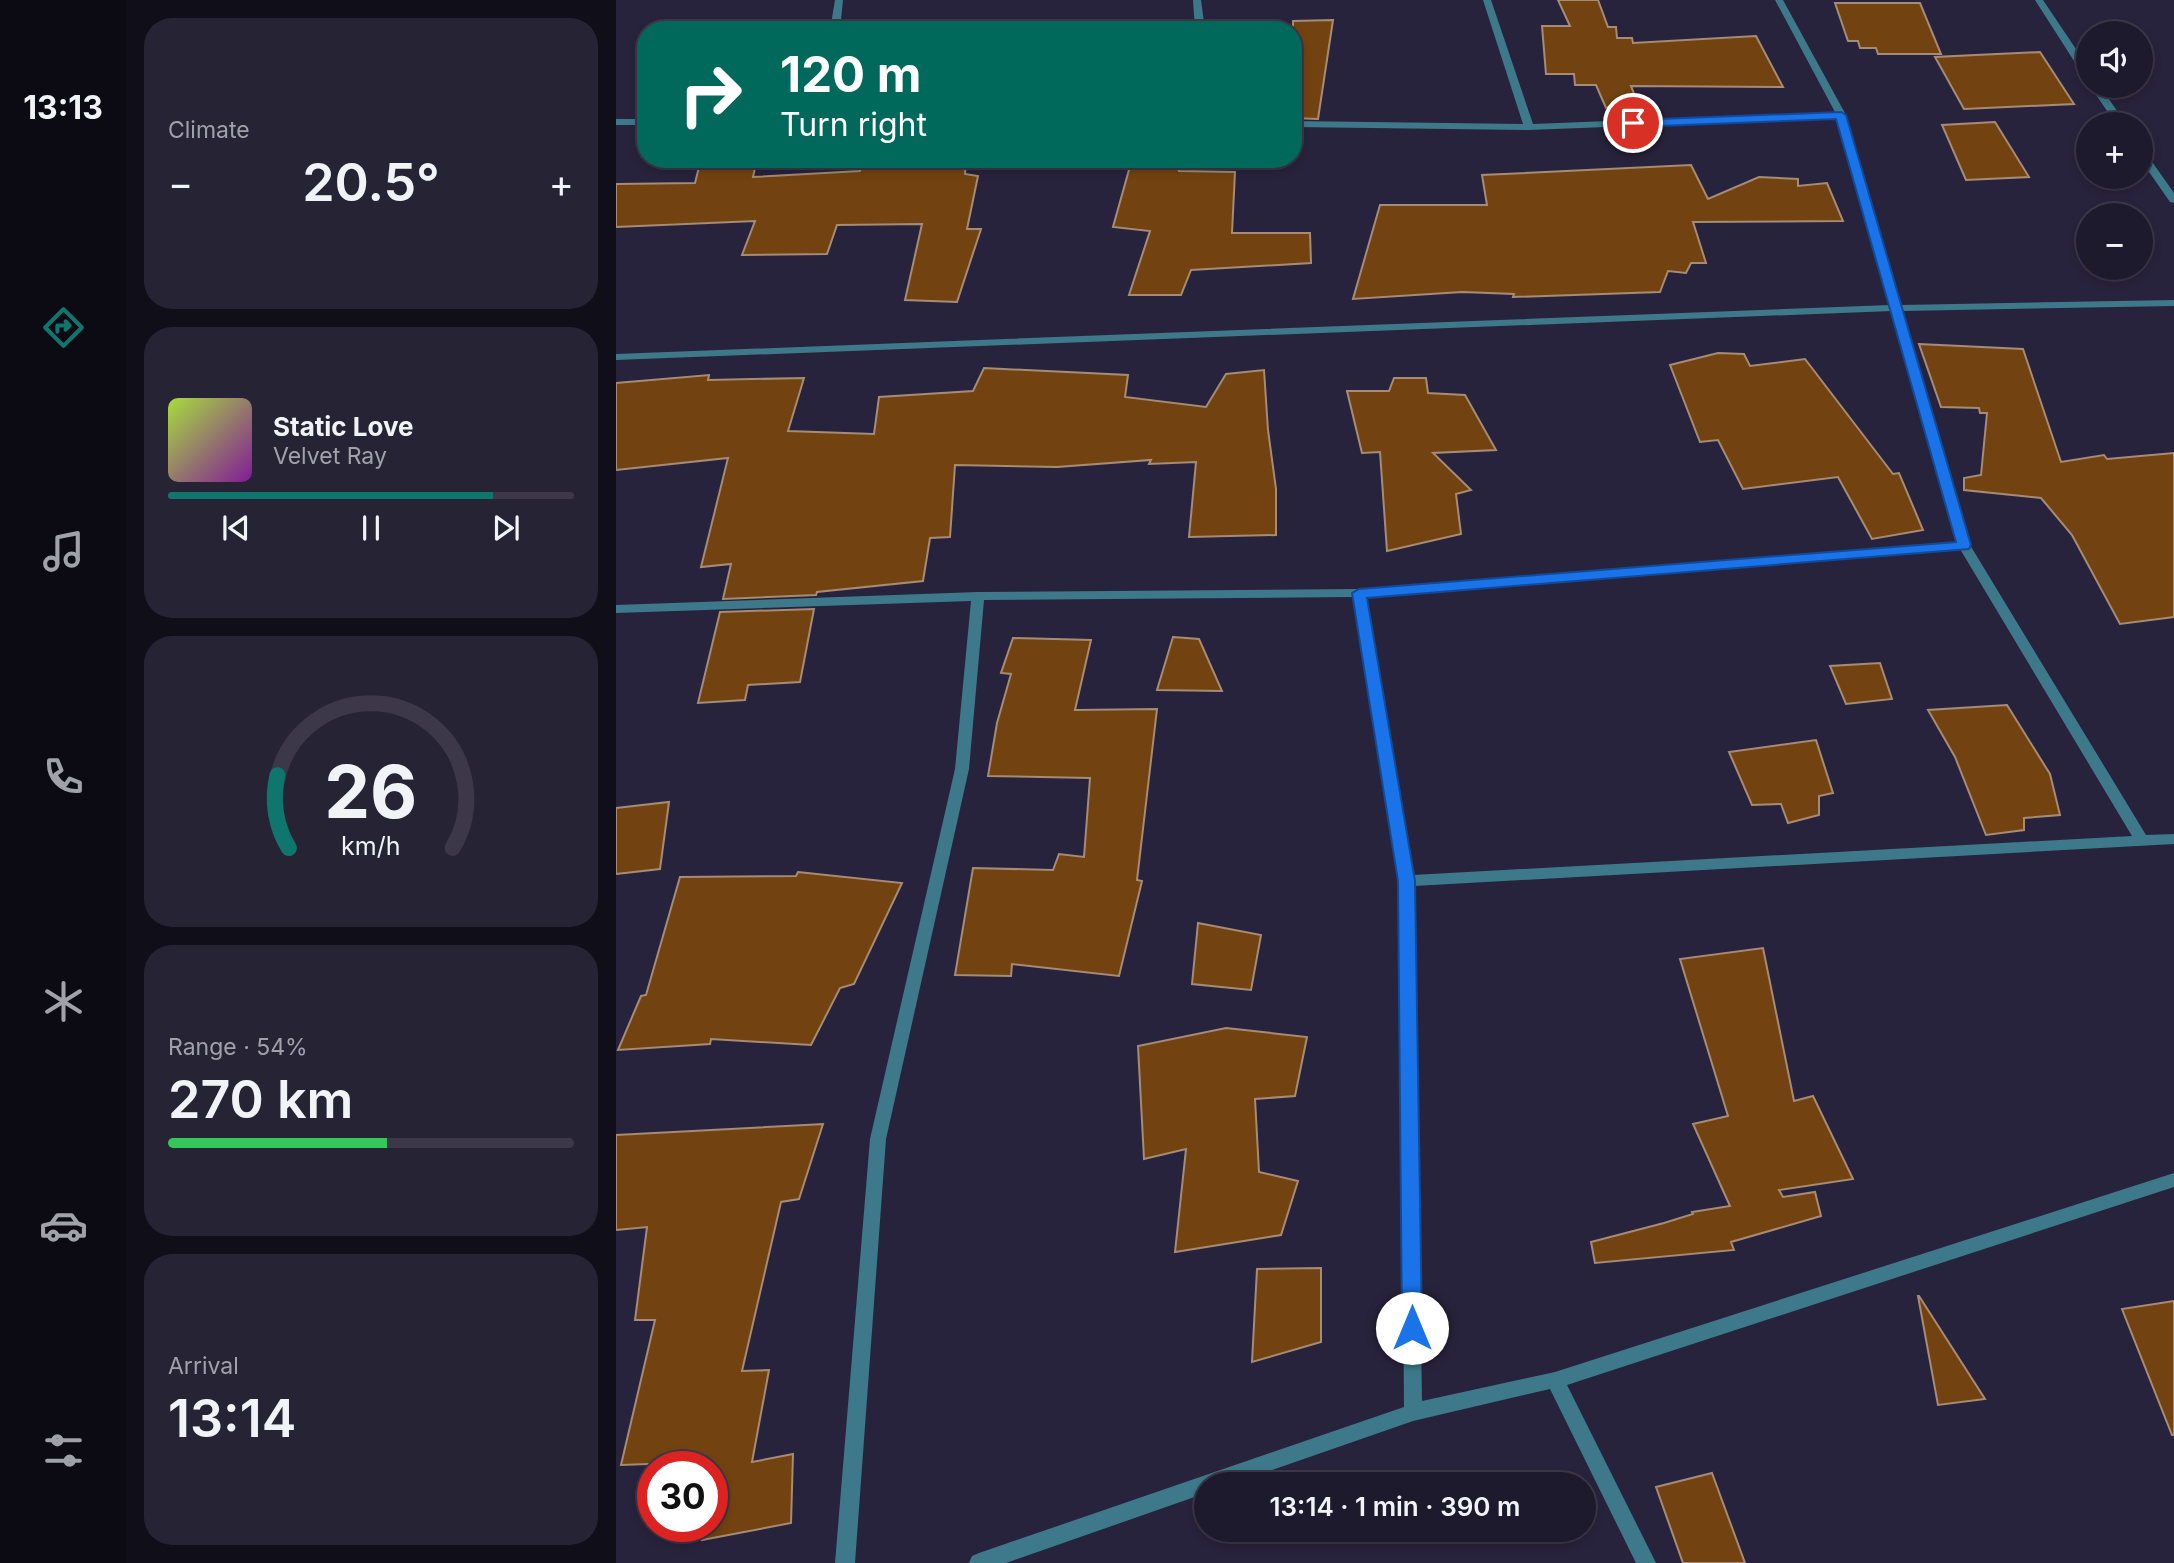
<!DOCTYPE html>
<meta charset="utf-8">
<style>
body{margin:0;font-family:Inter,sans-serif;background:#262335;color:#f1f3f6;height:100vh;display:flex;flex-direction:column;font-size:26px;white-space:nowrap}
*{box-sizing:border-box;margin:0}
p{font-size:23px;color:#a1a1aa}
.icon{flex:none;width:38px;height:38px;fill:none;stroke:currentColor;stroke-width:2;stroke-linecap:round;stroke-linejoin:round}
.map{position:relative;flex:1;overflow:hidden}
.panel{display:flex;flex-direction:column;gap:18px;padding:18px;background:#100e19;width:490px}
.panel>*{flex:none}
.banner{position:absolute;left:21px;top:21px;width:665px;height:147px;border-radius:28px;box-shadow:0 4px 10px #0003,0 0 0 2px #3c3849;background:#00695c;color:#fff;overflow:hidden}
.fabs{position:absolute;left:1460px;top:21px;display:grid;gap:14px}
.fabs a{display:grid;place-items:center;width:77px;height:77px;border-radius:50%;background:#1e1a2d;box-shadow:0 4px 10px #0003,0 0 0 2px #3c3849;font-size:35px}
.speed{position:absolute;left:21px;top:1451px;display:flex;gap:14px;font-size:35px;font-weight:700;text-align:center}
.speed>*{display:grid;place-content:center;width:91px;height:91px;border-radius:50%;background:#1e1a2d;box-shadow:0 4px 10px #0003,0 0 0 2px #3c3849;line-height:1}
.speed .limit{border:10px solid #d22;background:#fff;color:#111}
.pin{position:absolute;display:grid;place-items:center;width:60px;height:60px;color:#fff;margin:-30px;border:4px solid #fff;border-radius:50%;box-shadow:0 2px 7px #0007}
.me{position:absolute;width:77px;margin:-38px;rotate:0deg;stroke-linejoin:round;filter:drop-shadow(0 0 5px #0008)}
.turn{display:flex;align-items:center;gap:24px;height:147px;padding:0 28px;font-size:32px}
.turn .icon{width:91px;height:91px;stroke-width:2.5}
.turn b{display:block;font-size:49px;line-height:60px}
.big{font-size:52px;font-weight:600;line-height:1.1}
.panel .card{flex:1;display:flex;flex-direction:column;justify-content:center;gap:10px;min-width:0;padding:0 24px;border-radius:28px;background:#262335}
.panel .dial{align-items:center;gap:0}
.dial svg{height:182px;overflow:visible;fill:none;stroke:#3c3849;stroke-width:7;stroke-linecap:round;text-anchor:middle}
.dial text{fill:#f1f3f6;stroke:none}
.song{display:flex;align-items:center;gap:21px}
.cover{width:84px;height:84px;border-radius:10px;background:linear-gradient(135deg,hsl(80 70% 55%),hsl(290 70% 35%))}
.played{height:7px;border-radius:4px;background:linear-gradient(90deg,#0f766e 80%,#3c3849 80%)}
.keys{display:flex;justify-content:space-around;direction:ltr}
.heat{display:flex;justify-content:space-between;align-items:center;font-size:38px;direction:ltr}
.charge{height:10px;border-radius:5px;background:linear-gradient(90deg,#34c759 54%,#3c3849 0)}
.trip{position:absolute;left:578px;top:1472px;width:402px;height:70px;border-radius:35px;background:#1e1a2d;box-shadow:0 4px 10px #0003,0 0 0 2px #3c3849;font-weight:600;line-height:70px;text-align:center}
main{display:flex;flex:1;min-height:0}
.menu{display:flex;flex-direction:column;width:126px;justify-content:space-around;align-items:center;background:#0c0a12;color:#a1a1aa}
.menu .icon{width:49px;height:49px}
.menu .active{color:#0f766e}
.menu b{font-size:32px;color:#f1f3f6}
.map>svg:first-child{display:block}
.building{fill:#724310;stroke:#a68b75;stroke-width:2}
.lines{fill:none;stroke-linecap:round;stroke-linejoin:round}
.street{fill:#3d798a;fill-rule:evenodd}
.route{fill:#1a73e8;stroke:#114b97;stroke-width:2}
</style>
<main>
<nav class="menu">
<b>13:13</b>
<svg class="icon active" aria-label="directions" viewBox="0 0 24 24"><path d="M12 3l9 9-9 9-9-9zM9 14v-3h6M13 9l2 2-2 2"/></svg>
<svg class="icon" aria-label="music" viewBox="0 0 24 24"><path d="M9 18V5l10-2v13"/><circle cx="6" cy="18" r="3"/><circle cx="16" cy="16" r="3"/></svg>
<svg class="icon" aria-label="phone" viewBox="0 0 24 24"><path d="M5 4h4l2 5-3 2q2 4 5 5l2-3 5 2v4C11 20 4 13 5 4z"/></svg>
<svg class="icon" aria-label="climate" viewBox="0 0 24 24"><path d="M12 3v18M4 7l16 10M4 17L20 7"/></svg>
<svg class="icon" aria-label="car" viewBox="0 0 24 24"><path d="M5 17H2v-5l4-1 3-4h7l3 4 3 1v5h-3M9 17h6M6 11h13"/><circle cx="7" cy="17" r="2"/><circle cx="17" cy="17" r="2"/></svg>
<svg class="icon" aria-label="filters" viewBox="0 0 24 24"><path d="M4 7h16M4 17h16"/><circle cx="9" cy="7" r="2"/><circle cx="15" cy="17" r="2"/></svg>
</nav>
<section class="panel">
<div class="card"><p>Climate</p>
<div class="heat"><a>−</a><b class="big">20.5°</b><a>+</a></div>
</div>
<div class="card">
<div class="song"><i class="cover"></i><div><b>Static Love</b><p>Velvet Ray</p></div></div>
<div class="played"></div>
<div class="keys"><svg class="icon" aria-label="previous" viewBox="0 0 24 24"><path d="M18 5L8 12l10 7zM5 5v14"/></svg><svg class="icon" aria-label="pause" viewBox="0 0 24 24"><path d="M8 5v14M16 5v14"/></svg><svg class="icon" aria-label="next" viewBox="0 0 24 24"><path d="M6 5l10 7-10 7zM19 5v14"/></svg></div>
</div>
<div class="card dial"><svg viewBox="0 0 100 80">
<path d="M14 69A42 42 0 1 1 86 69"/>
<path d="M14 69A42 42 0 0 1 9 37" stroke="#0f766e"/>
<text x="50" y="56" font-size="32" font-weight="700">26</text>
<text x="50" y="72" font-size="11">km/h</text>
</svg></div>
<div class="card"><p>Range · 54%</p><b class="big">270 km</b><div class="charge"></div></div>
<div class="card"><p>Arrival</p><b class="big">13:14</b></div>
</section>
<div class="map">
<svg width="1558" height="1563" viewBox="0 0 1558 1563">
<rect width="100%" height="100%" fill="#28233c"/>
<path class="building" d="M942,0H982L992,27H1000L1001,38H1016L1017,43L1140,36L1167,87L1015,86L1019,96L990,108L980,85H959L958,74H930L926,26H954Z
M1219,3H1304L1325,54H1262L1260,48H1244L1242,41H1232Z
M717,20L702,119L677,118V21Z
M1424,52L1458,104L1348,109L1319,57Z
M1379,122L1413,177L1350,180L1326,125Z
M85,159H141L137,177L244,171L245,166L268,165L273,159H350L349,174L362,176L351,229H365L341,302L289,300L306,224L221,225L211,254L126,255L139,221L0,227V184L79,183Z
M516,159H560L563,171L619,172L616,233H694L695,263L575,270L565,295H513L534,231L497,227Z
M1075,165L1092,199L1143,177L1182,179V186L1211,183L1227,221L1077,222L1090,263H1075L1070,273L1052,271L1044,292L897,297L898,294L846,292L737,299L764,205H871L866,175Z
M1303,344L1407,349L1445,462L1488,455L1491,459L1558,453V617L1504,624L1456,535L1425,498L1348,490V478L1365,475L1371,413H1364L1363,408L1325,407Z
M1102,353L1128,354L1134,366L1189,359L1277,474L1283,473L1307,530L1256,539L1222,477L1127,489L1102,440L1084,442L1054,365Z
M368,368L512,375L509,397L590,407L610,374L648,370L652,430L660,489V535L573,537L580,462L533,464L535,460L441,467L339,465L334,537L314,538L307,581L201,592L200,595L107,599L115,564L85,567L112,458L0,470V383L93,375L92,380L188,378L172,431L258,434L263,397L357,391Z
M778,378H810L812,393L849,395L880,450L817,453L855,490L840,494L845,534L771,551L764,452L746,453L731,391H773Z
M198,609L184,682L132,685L129,700L82,703L104,612Z
M557,637L583,639L606,691L541,690Z
M397,638L475,640L459,710L541,709L521,880L526,881L503,976L396,964L395,976L339,975L357,868L437,870L443,854L468,857L474,778L372,776L381,723L395,674L385,673Z
M1264,663L1276,699L1230,704L1214,666Z
M1391,705L1434,774L1444,815L1408,818V830L1370,835L1339,757L1312,710Z
M1200,740L1217,793L1203,796V815L1172,823L1165,804L1136,805L1113,752Z
M53,802L44,869L0,874V808Z
M182,872L286,883L238,984L224,988L195,1045L95,1039L94,1044L2,1050L25,996L30,995L64,877L180,876Z
M582,923L645,935L635,990L576,984Z
M1147,948L1178,1101L1197,1096L1237,1179L1163,1190L1167,1197L1199,1192L1205,1216L1115,1242L1118,1250L979,1263L975,1242L1048,1223L1077,1214L1076,1212L1114,1206L1077,1124L1112,1116L1064,959Z
M610,1028L691,1037L679,1096L639,1099L643,1172L682,1181L665,1235L559,1252L570,1149L528,1159L522,1046Z
M207,1124L183,1199L165,1202L126,1371L153,1370L136,1462L177,1454L175,1523L86,1540L87,1526H96V1466H89V1462L5,1465L39,1320H19L31,1227L0,1230V1135Z
M705,1268V1342L636,1362L641,1269Z
M1302,1296H1303L1369,1399L1322,1405Z
M1558,1301V1435H1556L1506,1309Z
M1096,1473L1129,1563H1067L1040,1487Z"/>
<g class="lines">
<path class="street" d="M219,0H227L224,30H214Z
M577,0H585L589,30H579Z
M867,0H875L917,124L1219,112L1159,0H1167L1230,115L1285,305L1558,300V306L1287,311L1354,545L1530,835L1558,834V844L798,886L806,1401L939,1372L1558,1173V1187L951,1385L1040,1563H1020L934,1389L797,1421L616,1484H590V1493L390,1563H353L356,1556L363,1553L788,1407L784,881L737,597L368,600L353,769L270,1139L239,1563H219L254,1139L339,769L355,601L0,613V605L362,592L743,589L1341,542L1276,311L0,360V354L1274,305L1221,118L913,130L677,127V121L907,124ZM1344,549L1516,836L797,875L750,597Z
M1419,0H1427L1472,67V78L1467,75Z
M1474,86H1484L1510,124H1500Z
M0,119H30V125H0Z
M1524,148L1527,149L1558,193V203L1554,202L1524,159Z"/>
</g>
<path class="route" d="M1225,112L1230,115L1355,545L1353,549L751,598L799,881L806,1328L803,1335L796,1337L789,1335L786,1328L782,881L736,593L743,589L1340,542L1220,119L1017,127L1011,123L1017,120Z"/>
</svg>
<div class="fabs">
<a><svg class="icon" aria-label="sound" viewBox="0 0 24 24"><path d="M4 9h4l5-4v14l-5-4H4zM17 9q2 3 0 6"/></svg></a>
<a>+</a>
<a>−</a>
</div>
<div class="speed"><div class="limit">30</div></div>
<div class="pin" style="left:1017px;top:123px;background:#d93025"><svg class="icon" aria-label="arrive" viewBox="0 0 24 24"><path d="M6 21V4h12l-3 4 3 4H6"/></svg></div>
<svg class="me" style="left:796px;top:1328px" viewBox="-20 -20 40 40"><circle r="19" fill="#fff"/><path d="M0-13L10 11 0 6-10 11z" fill="#1a73e8"/></svg>
<div class="trip">13:14 · 1 min · 390 m</div>
<div class="banner">
<div class="turn"><svg class="icon" aria-label="right" viewBox="0 0 24 24"><path d="M7 20v-9h11M14 6l5 5-5 5"/></svg><div><b>120 m</b>Turn right</div></div>
</div>
</div>
</main>
